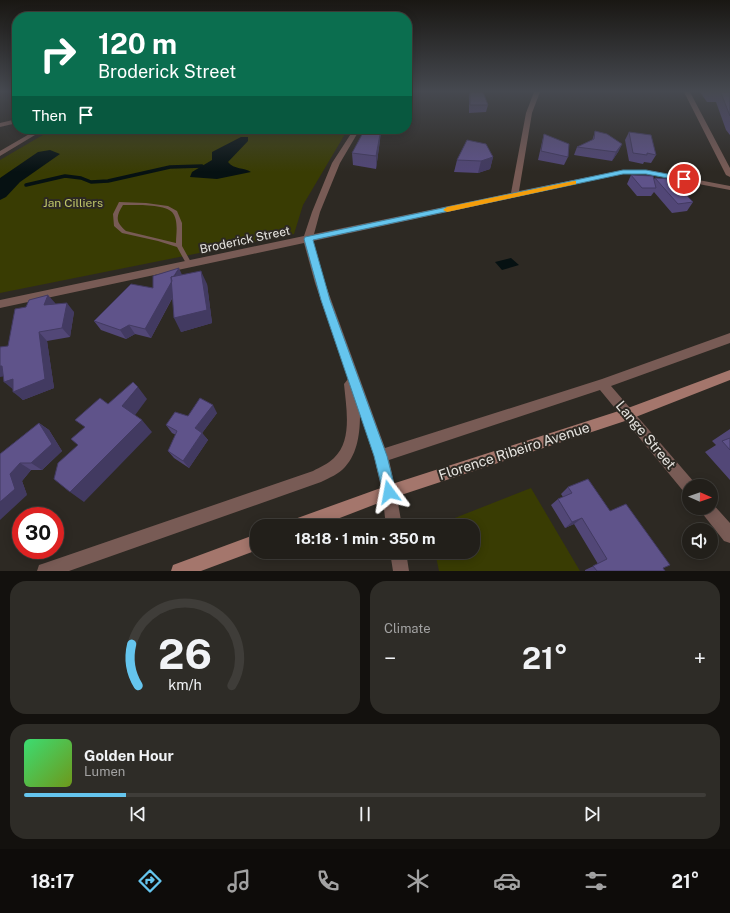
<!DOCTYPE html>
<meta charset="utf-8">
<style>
body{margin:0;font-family:"Public Sans",sans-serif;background:#2e2c27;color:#f1f3f6;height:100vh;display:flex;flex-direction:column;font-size:15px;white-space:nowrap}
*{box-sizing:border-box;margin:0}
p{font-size:13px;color:#a2a2a2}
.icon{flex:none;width:22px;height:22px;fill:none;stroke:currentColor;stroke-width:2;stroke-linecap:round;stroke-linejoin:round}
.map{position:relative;height:571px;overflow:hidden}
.panel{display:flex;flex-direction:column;gap:10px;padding:10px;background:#13110e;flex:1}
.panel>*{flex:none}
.guide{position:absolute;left:12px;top:12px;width:400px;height:122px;border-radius:16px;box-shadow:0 2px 10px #0003,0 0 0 1px #3f3d39;background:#0b6e4f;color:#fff;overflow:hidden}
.needle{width:26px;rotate:92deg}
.fabs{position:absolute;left:682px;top:479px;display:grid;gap:8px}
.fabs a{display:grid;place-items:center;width:36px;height:36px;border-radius:50%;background:#221f1a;box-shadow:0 2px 10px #0003,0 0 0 1px #3f3d39;font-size:20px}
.speed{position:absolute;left:12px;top:507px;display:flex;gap:8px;font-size:20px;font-weight:700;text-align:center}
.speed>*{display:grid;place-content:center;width:52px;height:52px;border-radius:50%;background:#221f1a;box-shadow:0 2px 10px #0003,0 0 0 1px #3f3d39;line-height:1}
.speed .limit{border:6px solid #d22;background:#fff;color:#111}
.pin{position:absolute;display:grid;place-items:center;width:34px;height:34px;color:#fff;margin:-17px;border:2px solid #fff;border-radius:50%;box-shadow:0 1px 4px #0007}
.me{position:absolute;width:44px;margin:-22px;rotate:347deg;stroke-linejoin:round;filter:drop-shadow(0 0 3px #0008)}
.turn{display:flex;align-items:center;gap:14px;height:84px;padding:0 20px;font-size:18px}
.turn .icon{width:52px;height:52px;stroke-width:2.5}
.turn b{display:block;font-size:28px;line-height:34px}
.then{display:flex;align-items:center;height:38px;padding:0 20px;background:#0003;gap:8px;font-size:15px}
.big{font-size:30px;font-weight:700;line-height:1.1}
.panel .card{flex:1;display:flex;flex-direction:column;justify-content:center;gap:6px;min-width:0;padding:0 14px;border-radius:16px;background:#2e2c27}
.panel .dial{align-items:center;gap:0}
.dial svg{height:104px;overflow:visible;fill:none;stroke:#3f3d39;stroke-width:7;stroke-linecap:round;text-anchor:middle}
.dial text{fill:#f1f3f6;stroke:none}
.song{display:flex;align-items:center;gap:12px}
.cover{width:48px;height:48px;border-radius:6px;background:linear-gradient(135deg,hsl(140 70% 55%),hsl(80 70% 35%))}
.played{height:4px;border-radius:2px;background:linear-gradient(90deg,#65c5ee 15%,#3f3d39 15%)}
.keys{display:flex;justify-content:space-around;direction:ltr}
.heat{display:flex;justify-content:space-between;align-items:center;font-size:22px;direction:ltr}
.panel .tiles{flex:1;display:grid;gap:10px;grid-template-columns:1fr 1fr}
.card:last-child{grid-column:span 2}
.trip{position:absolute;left:250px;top:519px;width:230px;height:40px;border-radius:16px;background:#221f1a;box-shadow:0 2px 10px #0003,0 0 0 1px #3f3d39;font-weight:700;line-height:40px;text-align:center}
.menu{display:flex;height:64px;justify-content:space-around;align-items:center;background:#0e0c0a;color:#a2a2a2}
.menu .icon{width:28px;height:28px}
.menu .active{color:#65c5ee}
.menu b{font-size:18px;color:#f1f3f6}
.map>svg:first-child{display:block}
.green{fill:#393c03}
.water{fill:#061112}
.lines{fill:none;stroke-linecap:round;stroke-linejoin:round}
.stream{stroke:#061112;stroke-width:3.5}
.lane{fill:#785b55;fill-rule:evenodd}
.street{fill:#785b55;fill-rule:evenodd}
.secondary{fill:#a4766c;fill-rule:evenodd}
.wall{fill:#524777}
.shaded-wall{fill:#423a61}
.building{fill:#5f538a;stroke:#423a61}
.route{fill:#65c5ee;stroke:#42809b}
.slow{fill:#f59e0b}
.labels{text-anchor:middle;stroke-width:4;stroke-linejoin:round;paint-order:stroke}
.park-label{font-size:12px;fill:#bfc669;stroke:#2d2923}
.street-label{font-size:12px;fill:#e6e4e0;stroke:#2d2923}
.near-street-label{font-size:14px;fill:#e6e4e0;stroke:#2d2923}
</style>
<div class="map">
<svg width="730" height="571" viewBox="0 0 730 571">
<rect width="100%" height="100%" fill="#2d2923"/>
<path class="green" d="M53,129H348L303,205L294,234L0,293V160Z
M531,488L580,571H439L435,552H473V526L437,525Z"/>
<path class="water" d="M241,137H248V141L228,162C234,170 244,167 251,172L217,179L190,177L192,172L212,160V152Z
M50,150L60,154L20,182L6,197L0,200V178L38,152Z
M511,258L519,265L502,270L495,262Z"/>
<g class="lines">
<path class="stream" d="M26,185L65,176L81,178L91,182L108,181L170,167L202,166"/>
<path class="lane" d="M119,202L146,203L168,206L177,211L182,223V246L192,264L191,265H187L177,247L158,241L122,233L114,226L113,214ZM123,205C133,205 165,204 172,212C179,220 176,234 176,243L126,231C115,222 116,216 123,205Z"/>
<path class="street" d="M534,92H540L532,113L519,191L623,170H646L730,186V190L646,174H623L313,241L325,283L385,448L602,379L730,333V343L611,386L694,482L696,486H689V494L684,492L600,390L389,460L396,492L402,526H386L382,492L374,456L360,414C360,432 358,453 345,467C339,474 329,478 321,482L69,571H37L39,565L45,563L313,471C320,467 328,464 334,458C353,440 346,407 344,384L348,379L315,283L304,243L0,308V300L304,236L312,212L332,163L354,129H360L340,163L320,212L314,234L511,193L526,113Z
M684,92H690L730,168V177L726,175Z
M17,119V123L0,127V123Z
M38,129H45L0,156V151Z
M711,502L730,523V543L724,541L702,513L699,508H711Z
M390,552H406L409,571H393Z"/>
<path class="secondary" d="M730,370V380L628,420L389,499L319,526H290L292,520L389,485L628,408Z
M257,534V550L201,571H171L173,565Z"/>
</g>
<path class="wall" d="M470,92L488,105L486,112L469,113V96Z
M700,92H730V135L726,130L716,102H707Z
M381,129L380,140L376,169L353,165L352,153Z
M595,131L622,144L618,152L612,161L574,155L577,147L592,141Z
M629,132L656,155L651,163L644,162L643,164L629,161L625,140Z
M544,134L568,157L564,165L538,160L542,142Z
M493,157L490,169L478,173L454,172L457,160Z
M631,175L654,179L655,178L693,202L687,211L672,213L654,192L651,196H637L627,184Z
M182,275L207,284L212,323L181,332L173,297L151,338L135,334L126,339L101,330L94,321L153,288Z
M55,304L74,312L70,337L47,341L54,388L23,400L13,390L8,346Z
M217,413L202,433L208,440L189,468L174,458L168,451L176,435L172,433L166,425L188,416Z
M39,423L49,430L62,451L42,470H31L22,481L27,495L0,454Z
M730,429V480L705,452L716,445L712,441Z
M568,487L610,511L665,571H585V570L598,564L574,524L565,528L551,505L558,499L563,497L561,494Z"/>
<path class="shaded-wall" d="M381,129L380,140L376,169V156Z
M622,144L618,152L612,161L616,152Z
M493,157L490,169L478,173L481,161Z
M179,268L183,277L151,338L145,329Z
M201,271L207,284L212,323L181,332L174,318Z
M48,295L56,304L44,305Z
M67,303L74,312L70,337L62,328Z
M129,325L135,334L126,339L120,330Z
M39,332L47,341L54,388L23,400L13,392Z
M0,366H2L12,375L0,377Z
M13,379L15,391L4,382Z
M138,387L147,399L133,418L122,406Z
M213,405L217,413L200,436L195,428Z
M142,420L152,432L84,502L70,492Z
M39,423L49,430L62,451L42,470L31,463Z
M202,433L208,440L189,468L183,461Z
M20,463L31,470L22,481L27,495L0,520V502L10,474Z
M582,518L574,524L565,528L572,522Z"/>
<path class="building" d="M470,92H483L488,105H470Z
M711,92H730V116L721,93H712Z
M365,129H381L376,156L352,153Z
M595,131L607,134L622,144L616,152L577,147L594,139Z
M629,132L651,135L656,155L647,153V155L633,153Z
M544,134L569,144L568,157L541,151Z
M467,140L486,144L493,157L481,161L457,160Z
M631,175L653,176L656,188H642Z
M655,178L671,179L693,202L678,204Z
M179,268L174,276L171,277L172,281L145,329L129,325L120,330L94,321L131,284L153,288V276Z
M201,271L207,310L174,318L171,277Z
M48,295L44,305L67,303L62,328L39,332L45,379L13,392V379L4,382L2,366H0V347L8,346L15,309L26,307L29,300Z
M133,382L138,387L122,406L142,420L70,492L54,479L58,463L78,445L71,439L85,427L75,420L100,398L108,404Z
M200,398L213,405L195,428L202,433L183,461L168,451L177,431L166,425L175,412L188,416Z
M39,423L52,444L31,463H20L10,474L15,489L0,502V454Z
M730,438V450L722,441Z
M588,479L610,511L626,504L670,565L663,568L665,571H597L593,566L607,559L582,518L572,522L558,499L572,493L568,487Z"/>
<linearGradient id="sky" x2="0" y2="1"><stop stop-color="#191713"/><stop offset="0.53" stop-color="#464950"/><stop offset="1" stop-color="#464950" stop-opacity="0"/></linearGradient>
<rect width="730" height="172" fill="url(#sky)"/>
<path class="route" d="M623,170H646L684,177L687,179L684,181L646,174H623L313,240L330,300L387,456L396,492L394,496L389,498L384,496L374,456L321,300L304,239L305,237Z"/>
<path class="slow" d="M574,181H576V184L447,212L443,210L447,207Z"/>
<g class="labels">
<g class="park-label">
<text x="73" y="207">Jan Cilliers</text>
</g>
<g class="street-label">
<text transform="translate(245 240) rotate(-12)" y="4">Broderick Street</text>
</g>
<g class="near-street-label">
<text transform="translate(646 435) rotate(50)" y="5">Lange Street</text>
<text transform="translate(514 451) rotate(-18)" y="5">Florence Ribeiro Avenue</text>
</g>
</g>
</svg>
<div class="fabs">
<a><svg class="needle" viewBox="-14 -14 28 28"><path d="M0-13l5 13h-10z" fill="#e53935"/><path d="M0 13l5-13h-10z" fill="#a2a2a2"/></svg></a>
<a><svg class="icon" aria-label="sound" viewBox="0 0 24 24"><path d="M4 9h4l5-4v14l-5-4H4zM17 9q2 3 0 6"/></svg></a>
</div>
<div class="speed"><div class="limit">30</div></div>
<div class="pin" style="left:684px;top:179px;background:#d93025"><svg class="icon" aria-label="arrive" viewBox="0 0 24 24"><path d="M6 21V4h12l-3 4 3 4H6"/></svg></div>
<svg class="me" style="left:389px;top:492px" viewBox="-20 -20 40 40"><path d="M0-17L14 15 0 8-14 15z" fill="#65c5ee" stroke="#fff" stroke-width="4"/></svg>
<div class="trip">18:18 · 1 min · 350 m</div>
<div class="guide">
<div class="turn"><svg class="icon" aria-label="right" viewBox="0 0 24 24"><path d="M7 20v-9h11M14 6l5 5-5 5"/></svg><div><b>120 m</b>Broderick Street</div></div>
<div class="then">Then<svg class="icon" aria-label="arrive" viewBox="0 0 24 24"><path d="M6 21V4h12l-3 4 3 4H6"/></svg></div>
</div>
</div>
<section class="panel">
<div class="tiles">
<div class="card dial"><svg viewBox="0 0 100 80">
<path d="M14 69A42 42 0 1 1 86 69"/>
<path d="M14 69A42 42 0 0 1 9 37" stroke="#65c5ee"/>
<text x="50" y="56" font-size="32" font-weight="700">26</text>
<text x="50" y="72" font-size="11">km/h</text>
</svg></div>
<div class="card"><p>Climate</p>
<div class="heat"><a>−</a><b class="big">21°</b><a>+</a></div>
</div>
<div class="card">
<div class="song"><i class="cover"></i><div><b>Golden Hour</b><p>Lumen</p></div></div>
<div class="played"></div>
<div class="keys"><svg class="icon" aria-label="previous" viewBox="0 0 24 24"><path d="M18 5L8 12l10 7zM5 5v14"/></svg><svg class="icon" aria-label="pause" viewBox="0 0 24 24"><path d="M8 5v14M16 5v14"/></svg><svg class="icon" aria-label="next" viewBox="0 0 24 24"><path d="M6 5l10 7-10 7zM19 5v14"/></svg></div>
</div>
</div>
</section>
<nav class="menu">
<b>18:17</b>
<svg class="icon active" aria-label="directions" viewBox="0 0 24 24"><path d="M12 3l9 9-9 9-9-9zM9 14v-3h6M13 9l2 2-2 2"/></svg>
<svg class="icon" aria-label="music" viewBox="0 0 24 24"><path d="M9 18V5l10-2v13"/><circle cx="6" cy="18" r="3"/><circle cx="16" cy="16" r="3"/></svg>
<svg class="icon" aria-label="phone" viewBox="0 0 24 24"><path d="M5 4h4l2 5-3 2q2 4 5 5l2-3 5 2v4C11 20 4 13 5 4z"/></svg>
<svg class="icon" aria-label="climate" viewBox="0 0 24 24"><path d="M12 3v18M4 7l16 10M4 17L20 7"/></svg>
<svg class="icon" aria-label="car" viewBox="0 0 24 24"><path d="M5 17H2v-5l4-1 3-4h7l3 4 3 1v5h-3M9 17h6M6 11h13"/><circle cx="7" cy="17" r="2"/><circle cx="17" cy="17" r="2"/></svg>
<svg class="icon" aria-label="filters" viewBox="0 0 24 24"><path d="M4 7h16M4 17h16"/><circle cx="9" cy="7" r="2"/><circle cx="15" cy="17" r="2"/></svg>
<b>21°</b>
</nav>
